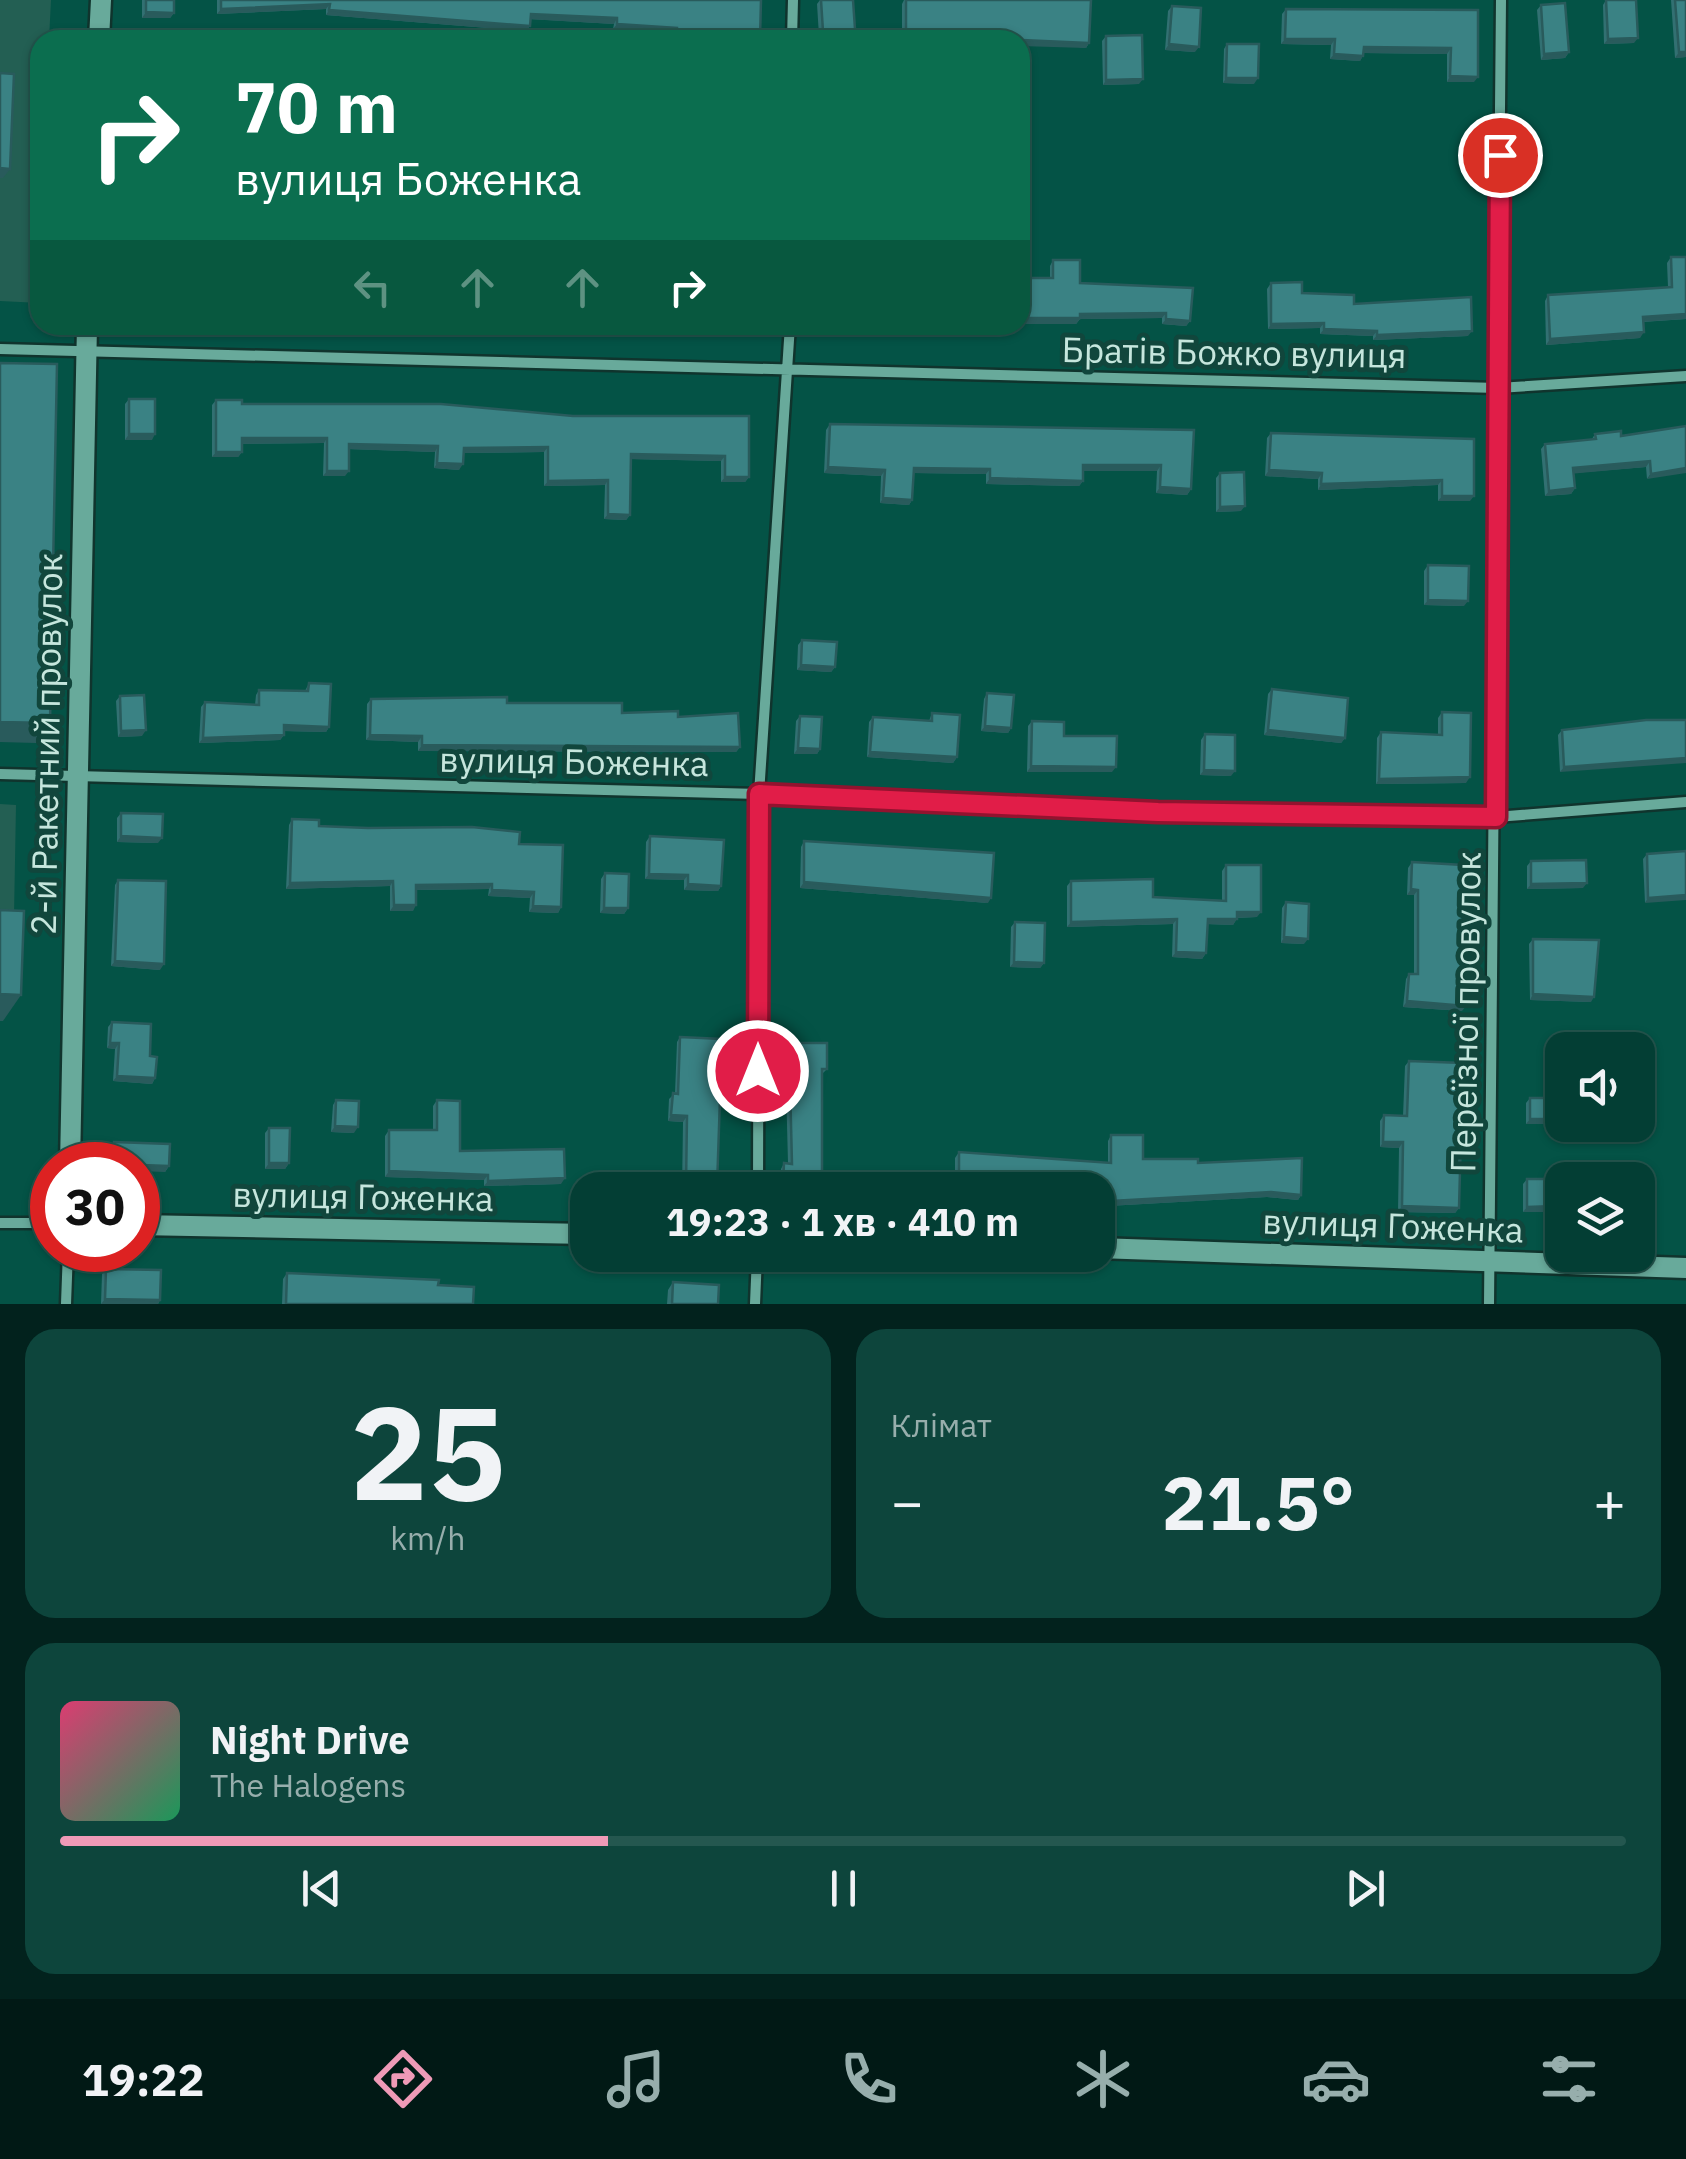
<!DOCTYPE html>
<html lang="uk">
<meta charset="utf-8">
<style>
body{margin:0;font-family:"IBM Plex Sans",sans-serif;background:#0d453c;color:#f1f3f6;height:100vh;display:flex;flex-direction:column;font-size:38px;white-space:nowrap}
*{box-sizing:border-box;margin:0}
p{font-size:32px;color:#97aeac}
.icon{flex:none;width:55px;height:55px;fill:none;stroke:currentColor;stroke-width:2;stroke-linecap:round;stroke-linejoin:round}
.map{position:relative;height:1304px;overflow:hidden}
.details{display:flex;flex-direction:column;gap:25px;padding:25px;background:#02221d;flex:1}
.details>*{flex:none}
.guide{position:absolute;left:30px;top:30px;width:1000px;height:305px;border-radius:30px;box-shadow:0 2px 8px #0004,0 0 0 2px #24574f;background:#0b6e4f;color:#fff;overflow:hidden}
.buttons{position:absolute;left:1545px;top:1032px;display:grid;gap:20px}
.buttons a{display:grid;place-items:center;width:110px;height:110px;border-radius:20px;background:#033e34;box-shadow:0 2px 8px #0004,0 0 0 2px #24574f;font-size:50px}
.speed{position:absolute;left:30px;top:1142px;display:flex;gap:20px;font-size:50px;font-weight:700;text-align:center}
.speed>*{display:grid;place-content:center;width:130px;height:130px;border-radius:50%;background:#033e34;box-shadow:0 2px 8px #0004,0 0 0 2px #24574f;line-height:1}
.speed .limit{border:15px solid #d22;background:#fff;color:#111}
.pin{position:absolute;display:grid;place-items:center;width:85px;height:85px;color:#fff;margin:-42px;border:5px solid #fff;border-radius:50%;box-shadow:0 2px 10px #0007}
.me{position:absolute;width:110px;margin:-55px;rotate:0deg;stroke-linejoin:round;filter:drop-shadow(0 0 8px #0008)}
.turn{display:flex;align-items:center;gap:35px;height:210px;padding:0 40px;font-size:45px}
.turn .icon{width:130px;height:130px;stroke-width:2.5}
.turn b{display:block;font-size:70px;line-height:85px}
.lanes{display:flex;align-items:center;height:95px;padding:0 40px;background:#0003;justify-content:center;gap:50px;direction:ltr}
.lanes .off{opacity:.35}
.big{font-size:75px;font-weight:700;line-height:1.1}
.details .tile{flex:1;display:flex;flex-direction:column;justify-content:center;gap:15px;min-width:0;padding:0 35px;border-radius:30px;background:#0d453c}
.details .dial{align-items:center;gap:0}
.dial b{font-size:130px;line-height:1}
.song{display:flex;align-items:center;gap:30px}
.cover{width:120px;height:120px;border-radius:15px;background:linear-gradient(135deg,hsl(340 70% 55%),hsl(150 70% 35%))}
.played{height:10px;border-radius:5px;background:linear-gradient(90deg,#ef9ab7 35%,#24574f 35%)}
.keys{display:flex;justify-content:space-around;direction:ltr}
.heat{display:flex;justify-content:space-between;align-items:center;font-size:55px;direction:ltr}
.details .tiles{flex:1;display:grid;gap:25px;grid-template-columns:1fr 1fr}
.tile:last-child{grid-column:span 2}
.trip{position:absolute;left:570px;top:1172px;width:545px;height:100px;border-radius:30px;background:#033e34;box-shadow:0 2px 8px #0004,0 0 0 2px #24574f;font-weight:700;line-height:100px;text-align:center}
.dock{display:flex;height:160px;justify-content:space-around;align-items:center;background:#011915;color:#97aeac}
.dock .icon{width:70px;height:70px}
.dock .selected{color:#ef9ab7}
.dock b{font-size:45px;color:#f1f3f6}
.map>svg:first-child{display:block}
.built{fill:#235f53}
.lines{fill:none;stroke-linecap:round;stroke-linejoin:round}
.street-casing{stroke:#10342d;stroke-width:15}
.secondary-casing{stroke:#10342d;stroke-width:25}
.street{stroke:#68aa9b;stroke-width:10}
.secondary{stroke:#68aa9b;stroke-width:20}
.wall{fill:#327072}
.shaded-wall{fill:#295b5c}
.building{fill:#3a8284;stroke:#295b5c;stroke-width:2.5}
.route-casing{stroke:#92132f;stroke-width:25}
.route{stroke:#e11d48;stroke-width:18}
.labels{text-anchor:middle;stroke-width:10;stroke-linejoin:round;paint-order:stroke}
.street-label{font-size:35px;fill:#c6e6dd;stroke:#11463c}
</style>
<div class="map">
<svg width="1686" height="1304" viewBox="0 0 1686 1304">
<rect width="100%" height="100%" fill="#045346"/>
<path class="built" d="M0,0H51L49,40H40V303L0,301Z
M0,804L16,805L14,916H0Z"/>
<g class="lines">
<defs>
<path id="street" d="M792,40L793,0
M0,349L1498,388L1686,376
M0,774L759,794L1157,812L1496,817L1686,802
M758,1190L759,794L790,325
M0,1223H52
M66,1304L68,1250
M755,1304L757,1255
M1489,1304L1501,0"/>
<path id="secondary" d="M99,40L101,0
M70,1165L87,325
M138,1225L588,1234
M1098,1248L1686,1268"/>
</defs>
<use href="#street" class="street-casing"/>
<use href="#secondary" class="secondary-casing"/>
<use href="#street" class="street"/>
<use href="#secondary" class="secondary"/>
</g>
<path class="wall" d="M142,0H174V13L170,18H142Z
M217,0H761L760,40H673L674,33L613,29L614,24L530,19V26L526,31L326,15V9L217,14Z
M820,0H853L855,29L851,34L819,36L817,4Z
M904,0H1091L1089,43L1086,48L1020,40H902V4Z
M1606,0L1634,43L1604,44L1603,5Z
M1671,0H1686V57L1675,58Z
M1541,5L1569,52L1565,58L1541,60L1537,10Z
M1172,6L1195,52L1165,50L1168,11Z
M1286,9L1478,10L1474,82H1447V54L1364,53L1360,61L1330,59L1331,45L1281,44L1282,14Z
M1106,36L1139,84L1103,85L1102,41Z
M1227,44L1254,84L1223,83L1224,49Z
M1671,257H1686V319L1643,322L1640,338L1546,345L1545,301L1548,295L1668,287L1667,263Z
M1053,260L1080,283L1190,321L1186,326L1162,324V318L1080,319L1076,324H1020V278H1050V266Z
M1271,283L1302,293L1354,304L1468,336L1373,340V336L1320,334V328L1268,329L1267,289Z
M129,399L152,440H125V404Z
M216,400L242,404L573,416H749V477L745,482H721V461L631,459L630,515L626,520L604,519L605,485L544,486V452L463,453L459,470L434,468L435,452L349,449L345,476H323L324,443L242,444V452L238,457H212V405Z
M830,424L1194,430L1191,489L1187,495L1156,493L1157,471H1083V481L1079,486L986,484V474L914,473L912,500L909,505L880,503L881,476L824,473L826,430Z
M1686,426L1647,479L1646,467L1573,473L1575,488L1571,494L1545,496L1541,449L1545,444L1592,439L1595,434L1621,436Z
M1271,433L1474,439L1470,501H1438V485L1318,490V479L1265,476L1267,438Z
M1220,473L1241,511L1216,512V478Z
M1428,565L1464,606L1424,605V571Z
M802,640L835,667L831,672L797,670L798,645Z
M309,683L329,727L326,732L284,731V735L280,740L199,743L201,707L205,702L255,705L256,695L259,690L305,691Z
M1272,689L1345,738L1341,743L1264,735L1268,694Z
M987,693L1011,728L1008,733L981,731L984,699Z
M120,696L142,736L118,737L116,701Z
M371,699L507,703L678,717L740,747L736,752L418,751V742L366,740L367,704Z
M1442,712L1466,783L1376,784L1377,738L1381,732L1438,735V718Z
M932,713L957,757L953,763L867,757L869,722L873,717L929,721Z
M800,716L820,749L817,754H794L796,721Z
M1686,720L1560,772L1558,735L1562,730Z
M1032,721L1064,736L1112,772H1027L1028,726Z
M1205,734L1231,776L1200,775L1201,740Z
M121,813L158,843L117,842V818Z
M292,819L319,826L519,844L561,907L558,913L529,912L530,898L488,896L489,889L416,890L413,911H390V886L286,889L289,825Z
M650,836L721,886L718,891L684,890V880L645,879L646,842Z
M804,841L988,903L800,888L801,847Z
M1686,851L1645,903L1643,859L1647,854Z
M1531,861L1583,888L1527,889V866Z
M1412,862L1462,1011L1403,1007L1406,979L1409,974H1414V895H1407L1408,868Z
M1226,865L1257,917L1237,918L1233,925L1207,924L1206,953L1202,959L1172,957L1173,924L1067,927V886L1071,881L1153,897L1222,900V871Z
M605,873L628,908L624,914L600,913L601,879Z
M118,880L160,970L111,966L115,885Z
M1286,902L1304,944L1281,943L1282,908Z
M1015,922L1044,963L1040,968L1010,967L1011,927Z
M1533,939L1591,1002L1530,1000L1529,944Z
M112,1022L150,1056L155,1078L152,1084L113,1081L115,1049L107,1048L108,1027Z
M680,1037L714,1190H682L683,1122L668,1121L669,1099L675,1093L677,1042Z
M789,1043L827,1069L822,1074V1186L779,1189L781,1169L784,1163H788L785,1048Z
M1409,1061L1459,1208L1455,1213L1398,1212L1399,1148L1380,1147V1121L1384,1115L1403,1116L1405,1066Z
M1530,1098H1562V1124H1526V1103Z
M336,1100L354,1133L331,1132L333,1105Z
M437,1100L460,1151L561,1184L484,1186V1180L385,1177V1136L389,1130H433V1106Z
M269,1128L289,1163L285,1169H265V1133Z
M1111,1135L1143,1159L1198,1163L1301,1195L1298,1200L1267,1197L1108,1206V1200L1098,1190H955V1158L959,1152L1108,1163V1141Z
M114,1142L169,1166L165,1172L138,1165H109L110,1147Z
M1527,1179L1551,1212H1523V1184Z
M106,1269L160,1300L158,1304H101L102,1274Z
M287,1273L438,1285L473,1304H282L283,1279Z
M673,1282L718,1304H667L668,1290Z"/>
<path class="shaded-wall" d="M330,4L326,9L217,14L221,9Z
M329,10L530,26L526,31L326,15Z
M146,12L174,13L170,18H142Z
M531,14L617,18L614,24L527,19Z
M617,24L677,28L674,33L613,29Z
M855,29L851,34L819,36L823,31Z
M700,37L760,39L698,40Z
M1638,38L1634,43L1604,44L1608,39Z
M1285,39H1335L1331,45L1281,44Z
M1020,40L1089,43L1086,48L1020,46Z
M1169,44L1199,47L1195,52L1165,50Z
M1364,47L1451,48L1447,54L1360,53Z
M1569,52L1565,58L1541,60L1544,54Z
M1679,52H1686V57L1675,58Z
M1334,54L1363,56L1360,61L1330,59Z
M1450,76L1478,77L1474,82H1447Z
M1226,78H1258L1254,84L1223,83Z
M1143,79L1139,84L1103,85L1106,80Z
M0,168L10,169L3,178H0Z
M1166,313L1162,318L1080,319L1076,324H1020V318L1080,314Z
M1686,314V319L1639,322L1643,317Z
M1166,319L1190,321L1186,326L1162,324Z
M1324,323L1320,328L1268,329L1271,324Z
M1324,329L1377,331L1373,336L1320,334Z
M1472,331L1468,336L1373,340L1377,335Z
M1644,332L1640,338L1546,345L1550,339Z
M129,434H155L152,440H125Z
M242,438H327L324,443L238,444Z
M349,444L438,446L435,452L345,449Z
M548,447L544,452L460,453L464,448Z
M216,452H242L238,457H212Z
M631,454L725,456L721,461L627,459Z
M1650,461L1646,467L1569,474L1573,468Z
M437,463L463,464L459,470L434,468Z
M1083,465H1161L1157,471H1079Z
M828,467L885,470L881,476L824,473Z
M914,468L990,469L986,474L910,473Z
M1686,468V473L1647,479L1651,474Z
M1269,470L1322,473L1318,479L1265,476Z
M327,471H349L345,476H323Z
M725,477H749L745,482H721Z
M990,478L1083,481L1079,486L986,484Z
M608,480L605,485L544,486L548,481Z
M1442,480L1438,485L1318,490L1321,484Z
M1160,487L1191,489L1187,495L1156,493Z
M1575,488L1571,494L1545,496L1549,491Z
M1442,496H1474L1470,501H1438Z
M883,498L912,500L909,505L880,503Z
M1245,506L1241,511L1216,512L1220,507Z
M608,514L630,515L626,520L604,519Z
M1428,600L1468,601L1464,606L1424,605Z
M801,665L835,667L831,672L797,670Z
M0,722L50,723L36,743L0,742Z
M284,725L329,727L326,732L281,731Z
M985,726L1011,728L1008,733L981,731Z
M146,730L142,736L118,737L121,731Z
M1268,730L1345,738L1341,743L1264,735Z
M284,735L280,740L199,743L203,738Z
M370,735L422,736L418,742L366,740Z
M422,745L740,747L736,752L418,751Z
M798,748L820,749L817,754H794Z
M870,752L957,757L953,763L867,757Z
M1686,758V763L1560,772L1564,767Z
M1031,766L1116,767L1112,772H1027Z
M1204,770L1235,771L1231,776L1200,775Z
M1470,777L1466,783L1376,784L1379,779Z
M121,836L162,838L158,843L117,842Z
M649,874L688,875L684,880L645,879Z
M393,881L390,886L286,889L290,883Z
M804,882L991,898L988,903L800,888Z
M1587,883L1583,888L1527,889L1531,884Z
M492,884L489,889L412,890L416,885Z
M688,884L721,886L718,891L684,890Z
M1411,889L1418,890L1414,895H1407Z
M492,890L534,892L530,898L488,896Z
M1686,895V900L1645,903L1648,898Z
M394,905H416L413,911H390Z
M533,906L561,907L558,913L529,912Z
M604,908H628L624,914L600,913Z
M1237,912H1261L1257,917L1233,918Z
M1177,919L1173,924L1067,927L1071,922Z
M1208,919H1237L1233,925L1204,924Z
M1284,937L1308,939L1304,944L1281,943Z
M1176,952L1206,953L1202,959L1172,957Z
M115,961L164,964L160,970L111,966Z
M1014,962L1044,963L1040,968L1010,967Z
M0,994L21,995L3,1021H0Z
M1533,994L1594,997L1591,1002L1530,1000Z
M1407,1001L1466,1006L1462,1011L1403,1007Z
M110,1043H119L115,1049L107,1048Z
M117,1076L155,1078L152,1084L113,1081Z
M671,1115L687,1116L683,1122L668,1121Z
M1530,1119H1562V1124H1526Z
M335,1126L358,1127L354,1133L331,1132Z
M1383,1142H1403L1399,1148L1380,1147Z
M269,1163H289L285,1169H265Z
M113,1164L169,1166L165,1172L138,1171V1165Z
M389,1171L488,1175L484,1180L385,1177Z
M565,1178L561,1184L484,1186L488,1181Z
M783,1184L822,1186L820,1190L779,1189Z
M686,1186L717,1187L714,1190H683Z
M1271,1192L1301,1195L1298,1200L1267,1197L1108,1206L1111,1201Z
M1098,1194L1111,1195L1108,1200H1098Z
M1402,1206L1459,1208L1455,1213L1398,1212Z
M1555,1206L1551,1212H1523L1527,1207Z
M105,1299L160,1300L158,1304H101Z"/>
<path class="building" d="M146,0H174V13L146,12Z
M221,0H761L760,39L700,37V40H677V28L617,24V18L531,14L530,26L329,10L330,4L221,9Z
M821,0H853L855,29L823,31Z
M906,0H1091L1089,43L979,38V40H906Z
M1606,0H1636L1638,38L1608,39Z
M1675,0H1686V52H1679Z
M1565,3L1569,52L1544,54L1541,5Z
M1172,6L1201,8L1199,47L1169,44Z
M1286,9L1478,10V77L1450,76L1451,48L1364,47L1363,56L1334,54L1335,39H1285Z
M1142,35L1143,79L1106,80V36Z
M1227,44H1259L1258,78H1226Z
M0,73L14,74L10,169L0,168Z
M1671,257H1686V314L1643,317L1644,332L1550,339L1548,295L1672,287Z
M1053,260H1080V283L1193,288L1190,321L1166,319V313L1080,314V318H1020V278H1053Z
M1302,282V293L1354,295V304L1471,297L1472,331L1377,335V331L1324,329V323L1271,324V283Z
M0,363L57,364L50,723L0,722Z
M129,399H155V434H129Z
M216,400H242V404H441L573,416H749V477H725V456L631,454L630,515L608,514V480L548,481V447L464,448L463,464L437,463L438,446L349,444V471H327V438H242V452H216Z
M830,424L1194,430L1191,489L1160,487L1161,465H1083V481L990,478V469L914,468L912,500L883,498L885,470L828,467Z
M1686,426V468L1651,474L1650,461L1573,468L1575,488L1549,491L1545,444L1596,439L1595,434L1621,431V436Z
M1271,433L1474,439V496H1442V480L1321,484L1322,473L1269,470Z
M1244,472L1245,506L1220,507V473Z
M1428,565L1469,566L1468,601L1428,600Z
M802,640L837,642L835,667L801,665Z
M309,683L331,684L329,727L284,725V735L203,738L205,702L259,705V690L308,691Z
M1272,689L1348,698L1345,738L1268,730Z
M987,693L1014,695L1011,728L985,726Z
M144,695L146,730L121,731L120,696Z
M507,697V703H622V713L678,711V717L738,713L740,747L422,745V736L370,735L371,699Z
M1442,712L1471,713L1470,777L1379,779L1381,732L1442,735Z
M932,713L960,715L957,757L870,752L873,717L932,721Z
M800,716L822,717L820,749L798,748Z
M1646,720H1686V758L1564,767L1562,730Z
M1032,721L1064,722V736H1117L1116,767L1031,766Z
M1205,734L1235,735V771L1204,770Z
M121,813L163,814L162,838L121,836Z
M292,819L319,820V826L368,828L472,827L520,832L519,844L563,845L561,907L533,906L534,892L492,890V884L416,885V905H394L393,881L290,883Z
M650,836L724,840L721,886L688,884V875L649,874Z
M804,841L994,853L991,898L804,882Z
M1686,851V895L1648,898L1647,854Z
M1586,860L1587,883L1531,884V861Z
M1412,862L1463,865L1466,1006L1407,1001L1409,974H1418V890L1411,889Z
M1226,865H1261V912H1237V919H1208L1206,953L1176,952L1177,919L1071,922V881L1153,879V897L1226,901Z
M605,873L629,874L628,908H604Z
M118,880L166,881L164,964L115,961Z
M1286,902L1309,904L1308,939L1284,937Z
M0,910L24,911L21,995L0,994Z
M1015,922L1045,923L1044,963L1014,962Z
M1533,939L1599,940L1594,997L1533,994Z
M112,1022L151,1024L150,1056L157,1057L155,1078L117,1076L119,1043H110Z
M680,1037L722,1039L717,1187L686,1186L687,1116L671,1115L673,1093L678,1094Z
M789,1043H827V1069H822V1186L783,1184L784,1163L792,1164Z
M1409,1061L1463,1063L1459,1208L1402,1206L1403,1142H1383L1384,1115L1407,1116Z
M1530,1098H1562V1119H1530Z
M336,1100L359,1101L358,1127L335,1126Z
M437,1100L460,1101V1151L564,1149L565,1178L488,1181V1175L389,1171V1130H437Z
M269,1128H290L289,1163H269Z
M1111,1135H1143V1159H1198V1163L1302,1158L1301,1195L1271,1192L1111,1201V1195L1098,1194V1190H1003L959,1188V1152L1111,1163Z
M114,1142L170,1144L169,1166L113,1164Z
M1527,1179H1554L1555,1206L1527,1207Z
M106,1269L161,1270L160,1300L105,1299Z
M287,1273L439,1280L438,1285L474,1287L473,1304H286Z
M673,1282L719,1285L718,1304H672Z"/>
<g class="lines">
<defs>
<path id="route" d="M758,1071L759,794L1158,812L1496,817L1500,155"/>
</defs>
<use href="#route" class="route-casing"/>
<use href="#route" class="route"/>
</g>
<g class="labels">
<g class="street-label">
<text transform="translate(1234 353) rotate(1)" y="12">Братів Божко вулиця</text>
<text transform="translate(47 744) rotate(-89)" y="12">2-й Ракетний провулок</text>
<text transform="translate(574 762) rotate(1)" y="12">вулиця Боженка</text>
<text transform="translate(1466 1012) rotate(-89)" y="12">Переїзної провулок</text>
<text transform="translate(363 1197) rotate(1)" y="12">вулиця Гоженка</text>
<text transform="translate(1393 1226) rotate(2)" y="12">вулиця Гоженка</text>
</g>
</g>
</svg>
<div class="buttons">
<a><svg class="icon" aria-label="sound" viewBox="0 0 24 24"><path d="M4 9h4l5-4v14l-5-4H4zM17 9q2 3 0 6"/></svg></a>
<a><svg class="icon" aria-label="layers" viewBox="0 0 24 24"><path d="M12 4l9 5-9 5-9-5zM3 14l9 5 9-5"/></svg></a>
</div>
<div class="speed"><div class="limit">30</div></div>
<div class="pin" style="left:1500px;top:155px;background:#d93025"><svg class="icon" aria-label="arrive" viewBox="0 0 24 24"><path d="M6 21V4h12l-3 4 3 4H6"/></svg></div>
<svg class="me" style="left:758px;top:1071px" viewBox="-20 -20 40 40"><circle r="17" fill="#e11d48" stroke="#fff" stroke-width="3"/><path d="M0-11L8 9 0 5-8 9z" fill="#fff"/></svg>
<div class="trip">19:23 · 1 хв · 410 m</div>
<div class="guide">
<div class="turn"><svg class="icon" aria-label="right" viewBox="0 0 24 24"><path d="M7 20v-9h11M14 6l5 5-5 5"/></svg><div><b>70 m</b>вулиця Боженка</div></div>
<div class="lanes"><svg class="icon off" aria-label="left" viewBox="0 0 24 24"><path d="M17 20v-9H6M10 6l-5 5 5 5"/></svg><svg class="icon off" aria-label="ahead" viewBox="0 0 24 24"><path d="M12 20V5M6 11l6-6 6 6"/></svg><svg class="icon off" aria-label="ahead" viewBox="0 0 24 24"><path d="M12 20V5M6 11l6-6 6 6"/></svg><svg class="icon" aria-label="right" viewBox="0 0 24 24"><path d="M7 20v-9h11M14 6l5 5-5 5"/></svg></div>
</div>
</div>
<section class="details">
<div class="tiles">
<div class="tile dial"><b>25</b><p>km/h</p></div>
<div class="tile"><p>Клімат</p>
<div class="heat"><a>−</a><b class="big">21.5°</b><a>+</a></div>
</div>
<div class="tile">
<div class="song"><i class="cover"></i><div><b>Night Drive</b><p>The Halogens</p></div></div>
<div class="played"></div>
<div class="keys"><svg class="icon" aria-label="previous" viewBox="0 0 24 24"><path d="M18 5L8 12l10 7zM5 5v14"/></svg><svg class="icon" aria-label="pause" viewBox="0 0 24 24"><path d="M8 5v14M16 5v14"/></svg><svg class="icon" aria-label="next" viewBox="0 0 24 24"><path d="M6 5l10 7-10 7zM19 5v14"/></svg></div>
</div>
</div>
</section>
<nav class="dock">
<b>19:22</b>
<svg class="icon selected" aria-label="directions" viewBox="0 0 24 24"><path d="M12 3l9 9-9 9-9-9zM9 14v-3h6M13 9l2 2-2 2"/></svg>
<svg class="icon" aria-label="music" viewBox="0 0 24 24"><path d="M9 18V5l10-2v13"/><circle cx="6" cy="18" r="3"/><circle cx="16" cy="16" r="3"/></svg>
<svg class="icon" aria-label="phone" viewBox="0 0 24 24"><path d="M5 4h4l2 5-3 2q2 4 5 5l2-3 5 2v4C11 20 4 13 5 4z"/></svg>
<svg class="icon" aria-label="climate" viewBox="0 0 24 24"><path d="M12 3v18M4 7l16 10M4 17L20 7"/></svg>
<svg class="icon" aria-label="car" viewBox="0 0 24 24"><path d="M5 17H2v-5l4-1 3-4h7l3 4 3 1v5h-3M9 17h6M6 11h13"/><circle cx="7" cy="17" r="2"/><circle cx="17" cy="17" r="2"/></svg>
<svg class="icon" aria-label="filters" viewBox="0 0 24 24"><path d="M4 7h16M4 17h16"/><circle cx="9" cy="7" r="2"/><circle cx="15" cy="17" r="2"/></svg>
</nav>
